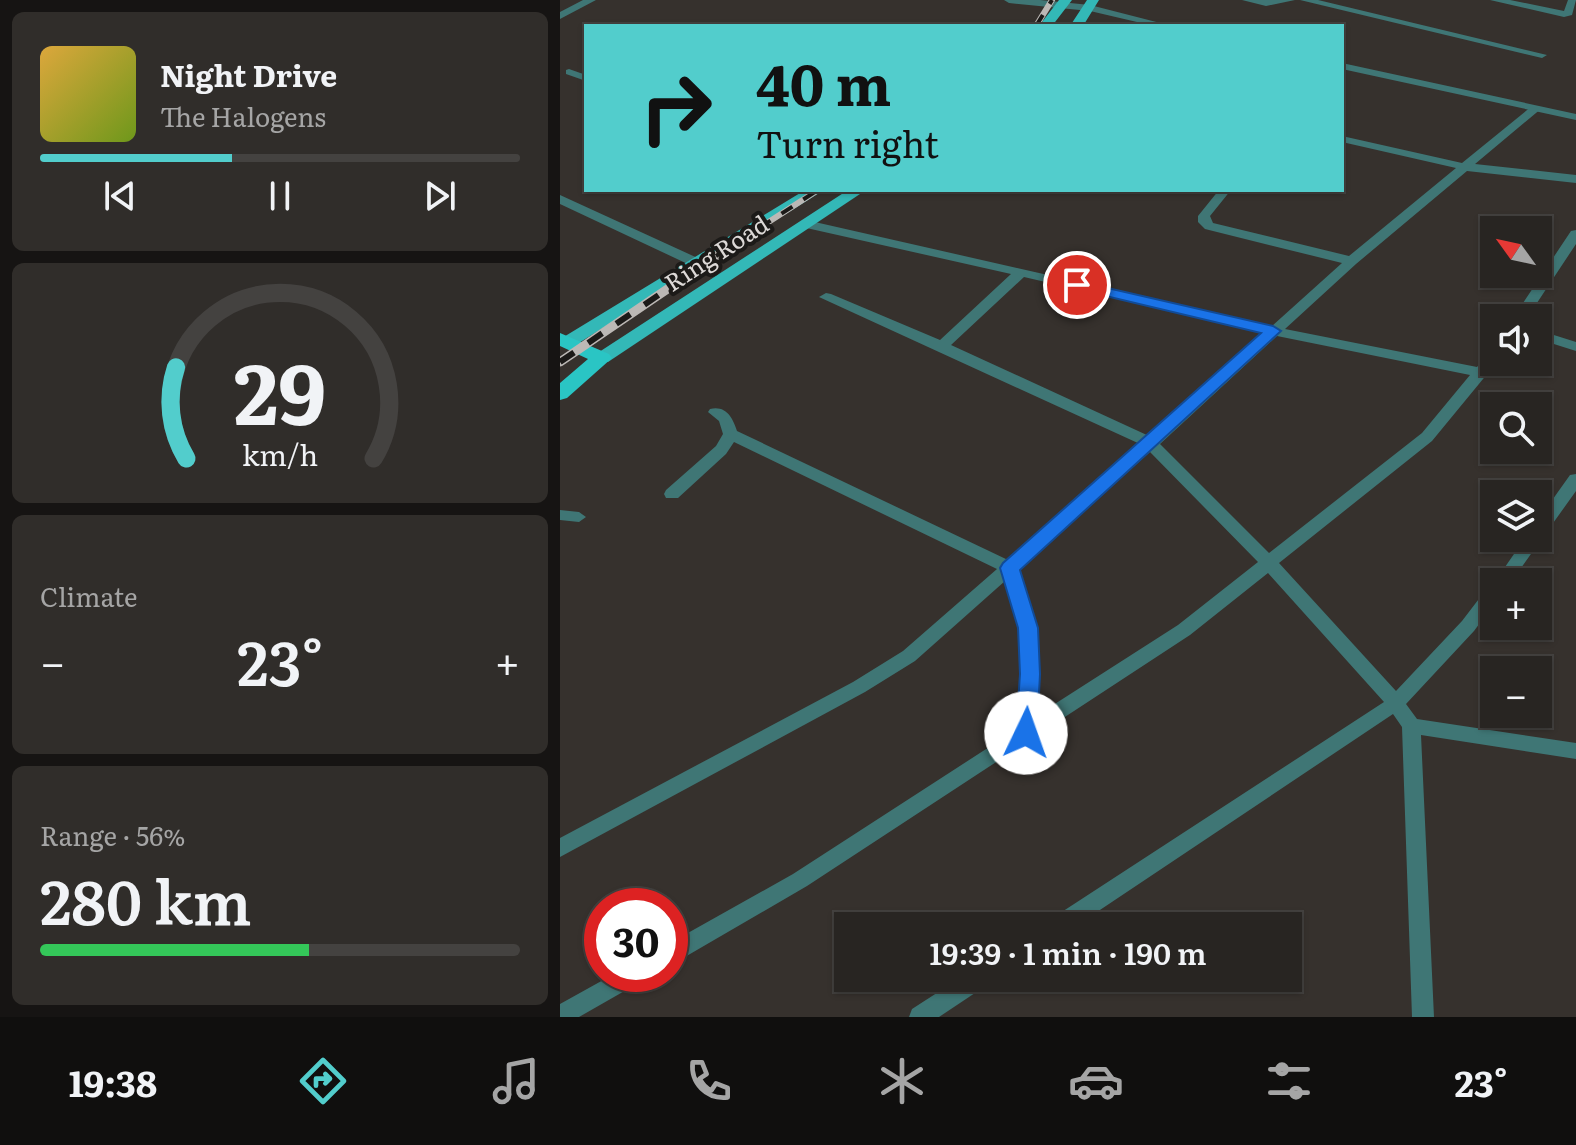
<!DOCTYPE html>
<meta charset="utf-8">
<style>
body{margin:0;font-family:Literata,serif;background:#302d2a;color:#f1f3f6;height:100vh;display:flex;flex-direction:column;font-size:30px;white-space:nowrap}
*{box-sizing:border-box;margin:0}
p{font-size:26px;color:#a5a5a5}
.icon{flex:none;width:44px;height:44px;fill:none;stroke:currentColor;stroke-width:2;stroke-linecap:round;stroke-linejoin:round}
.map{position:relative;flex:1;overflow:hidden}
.side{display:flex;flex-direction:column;gap:12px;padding:12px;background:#161413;width:560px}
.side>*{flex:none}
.banner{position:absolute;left:24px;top:24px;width:760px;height:168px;border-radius:0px;box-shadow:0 2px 6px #0004,0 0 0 2px #444240;background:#52cdcc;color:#111;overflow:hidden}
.needle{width:52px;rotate:303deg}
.controls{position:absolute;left:920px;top:216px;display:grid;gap:16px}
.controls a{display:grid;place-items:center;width:72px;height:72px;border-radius:0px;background:#282522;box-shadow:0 2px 6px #0004,0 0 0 2px #444240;font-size:40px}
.speed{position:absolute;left:24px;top:888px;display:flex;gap:16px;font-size:40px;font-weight:700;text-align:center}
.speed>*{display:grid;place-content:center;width:104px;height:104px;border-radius:50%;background:#282522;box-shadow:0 2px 6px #0004,0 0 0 2px #444240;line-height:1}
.speed .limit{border:12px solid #d22;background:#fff;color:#111}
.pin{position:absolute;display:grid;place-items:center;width:68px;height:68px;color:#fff;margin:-34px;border:4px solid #fff;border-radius:50%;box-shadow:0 2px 8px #0007}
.me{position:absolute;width:88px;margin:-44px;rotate:3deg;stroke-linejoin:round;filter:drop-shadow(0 0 6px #0008)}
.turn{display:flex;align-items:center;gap:28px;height:168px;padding:0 40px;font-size:36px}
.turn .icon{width:104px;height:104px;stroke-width:2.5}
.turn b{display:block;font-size:56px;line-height:68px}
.big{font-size:60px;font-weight:600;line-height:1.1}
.side .widget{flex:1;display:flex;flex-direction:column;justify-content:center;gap:12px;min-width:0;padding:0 28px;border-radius:12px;background:#302d2a}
.side .dial{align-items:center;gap:0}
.dial svg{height:208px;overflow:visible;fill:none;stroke:#444240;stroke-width:7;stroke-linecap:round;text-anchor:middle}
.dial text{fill:#f1f3f6;stroke:none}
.song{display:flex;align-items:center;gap:24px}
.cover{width:96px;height:96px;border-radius:12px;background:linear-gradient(135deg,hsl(40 70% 55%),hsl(80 70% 35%))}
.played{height:8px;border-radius:4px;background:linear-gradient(90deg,#52cdcc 40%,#444240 40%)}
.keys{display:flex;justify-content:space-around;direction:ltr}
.heat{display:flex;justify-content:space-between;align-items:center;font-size:44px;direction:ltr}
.charge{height:12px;border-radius:6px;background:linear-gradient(90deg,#34c759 56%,#444240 0)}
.trip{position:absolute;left:274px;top:912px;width:468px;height:80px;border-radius:0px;background:#282522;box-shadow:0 2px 6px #0004,0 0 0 2px #444240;font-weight:600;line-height:80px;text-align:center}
.tabs{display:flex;height:128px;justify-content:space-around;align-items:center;background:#100f0e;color:#a5a5a5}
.tabs .icon{width:56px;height:56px}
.tabs .selected{color:#52cdcc}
.tabs b{font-size:36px;color:#f1f3f6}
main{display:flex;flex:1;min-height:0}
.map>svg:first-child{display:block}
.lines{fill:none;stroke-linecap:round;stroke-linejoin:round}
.service{fill:#3f7675;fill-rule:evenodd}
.minor{fill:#3f7675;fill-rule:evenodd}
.tertiary{fill:#3f7675;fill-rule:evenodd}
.primary{fill:#33b8b7;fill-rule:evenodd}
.trunk{fill:#2ac5c4;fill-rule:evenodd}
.rail-far1-casing{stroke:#bcb8b5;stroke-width:6}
.rail-casing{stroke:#bcb8b5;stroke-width:9}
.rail-far1{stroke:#1c1a18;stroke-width:4;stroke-dasharray:13;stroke-linecap:butt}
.rail{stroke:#1c1a18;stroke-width:6;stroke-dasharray:17;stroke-linecap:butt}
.route{fill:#1a73e8;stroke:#114b97;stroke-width:2}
.labels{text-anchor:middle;stroke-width:8;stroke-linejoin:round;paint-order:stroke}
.street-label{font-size:24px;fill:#ddd9d7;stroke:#1c1a18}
</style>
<main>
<section class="side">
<div class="widget">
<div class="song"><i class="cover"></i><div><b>Night Drive</b><p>The Halogens</p></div></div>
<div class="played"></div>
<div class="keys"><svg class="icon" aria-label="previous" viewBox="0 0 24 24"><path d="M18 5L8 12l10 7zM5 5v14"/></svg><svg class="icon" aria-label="pause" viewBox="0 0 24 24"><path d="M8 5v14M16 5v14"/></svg><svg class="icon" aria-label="next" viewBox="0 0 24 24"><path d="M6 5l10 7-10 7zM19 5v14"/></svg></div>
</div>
<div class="widget dial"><svg viewBox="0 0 100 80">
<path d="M14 69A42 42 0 1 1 86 69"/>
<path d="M14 69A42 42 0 0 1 10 34" stroke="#52cdcc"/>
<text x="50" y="56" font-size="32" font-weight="700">29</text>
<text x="50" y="72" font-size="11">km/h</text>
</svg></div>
<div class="widget"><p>Climate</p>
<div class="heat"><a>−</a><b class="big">23°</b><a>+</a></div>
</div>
<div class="widget"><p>Range · 56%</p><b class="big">280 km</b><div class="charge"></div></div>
</section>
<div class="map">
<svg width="1016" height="1017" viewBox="0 0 1016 1017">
<rect width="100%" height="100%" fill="#36312d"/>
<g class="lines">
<path class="service" d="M9,69L26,75V81L6,74V70Z
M0,510L19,512L26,517L19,522L0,520Z"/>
<path class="minor" d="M23,0H36L0,19V12Z
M682,0H735L706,6Z
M740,0H758L987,55L982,58Z
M930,0H950L1004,11L1008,0H1016L1012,15L1004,17Z
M972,106L982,108L915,164L1016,175V183L907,171L796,264L725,329L917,367L929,353L934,352V362H937L872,441L719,563L836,691L902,621L928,587L934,586V604L914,631L846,704L857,719L1016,743V759L861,735L874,1017H852L842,727L833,714L516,926H488L491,919L824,702L708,573L630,635L247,886L118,961L110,964V943L233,874L457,729L461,674L459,628L445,581L355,661L305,692L0,857V838L293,682L343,651L437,569L174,442L166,454L118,498H106L104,494L106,490L156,446L163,434L159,421L148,412L150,409C166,405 173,418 177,431L448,560L580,444L259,297L266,293L271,294L380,340L451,274L242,227V221L246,220L712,326L782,263L645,229L638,222V216L659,190H671L650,216L653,223L789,256L896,168L782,142V136L902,163ZM464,277L704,333L589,436L391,345ZM717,336L910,375L862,433L709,553L600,444ZM590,452L698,562L618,625L476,716L479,674L477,628L459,569Z
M0,195L142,260L144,263L142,266H132L0,204Z
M1016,230V244L967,318H953L1011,231Z
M978,330L1016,342V351L978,339Z
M1016,474V491L951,582L934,583L965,538H978V520L1010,475Z
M54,974H85L82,981L19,1017H0V1004Z
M400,978H430L427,985L379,1017H349L352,1009Z"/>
<path class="tertiary" d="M444,0H480L530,5L612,26H594L530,11L449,3Z
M782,63L1016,114V120L782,69Z"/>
<path class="primary" d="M499,0H512L492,26H479Z
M527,0H539L523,26H510Z
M245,190H264L14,346L8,347L0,343L2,338Z
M288,190H306L48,362H36L33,358L36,354Z"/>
<path class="trunk" d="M0,333L49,354L52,358L7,398L0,400V383L28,359L0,346Z"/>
<defs>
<path id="rail-far1" d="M476,26L492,0
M156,256L258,190"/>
<path id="rail" d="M0,362L159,254"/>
</defs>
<use href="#rail-far1" class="rail-far1-casing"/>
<use href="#rail" class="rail-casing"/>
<use href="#rail-far1" class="rail-far1"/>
<use href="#rail" class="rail"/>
</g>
<path class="route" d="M517,281L713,326L721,331L460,570L478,628L480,674L477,733L474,740L466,742L459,740L456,733L460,674L458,628L440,568L443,563L701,333L512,288V282Z"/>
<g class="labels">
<g class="street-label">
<text transform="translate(157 254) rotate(-33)" y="8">Ring Road</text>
</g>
</g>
</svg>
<div class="controls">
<a><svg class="needle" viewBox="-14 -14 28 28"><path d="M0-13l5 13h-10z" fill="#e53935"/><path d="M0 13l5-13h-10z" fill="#a5a5a5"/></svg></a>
<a><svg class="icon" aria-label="sound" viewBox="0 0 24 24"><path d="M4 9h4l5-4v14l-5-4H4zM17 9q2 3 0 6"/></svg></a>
<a><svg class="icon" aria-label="search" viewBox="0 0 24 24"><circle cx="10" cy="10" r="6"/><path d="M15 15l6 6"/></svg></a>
<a><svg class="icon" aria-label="layers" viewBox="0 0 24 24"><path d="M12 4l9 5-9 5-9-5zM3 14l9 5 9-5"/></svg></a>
<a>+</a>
<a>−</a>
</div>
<div class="speed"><div class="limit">30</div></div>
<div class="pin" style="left:517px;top:285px;background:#d93025"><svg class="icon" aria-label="arrive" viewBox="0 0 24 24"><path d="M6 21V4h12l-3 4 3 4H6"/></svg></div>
<svg class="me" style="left:466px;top:733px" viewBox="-20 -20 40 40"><circle r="19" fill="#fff"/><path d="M0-13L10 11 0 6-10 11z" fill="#1a73e8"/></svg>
<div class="trip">19:39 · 1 min · 190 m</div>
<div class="banner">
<div class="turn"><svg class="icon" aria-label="right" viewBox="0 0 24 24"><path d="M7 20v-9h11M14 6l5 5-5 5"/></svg><div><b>40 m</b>Turn right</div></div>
</div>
</div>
</main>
<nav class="tabs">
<b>19:38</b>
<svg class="icon selected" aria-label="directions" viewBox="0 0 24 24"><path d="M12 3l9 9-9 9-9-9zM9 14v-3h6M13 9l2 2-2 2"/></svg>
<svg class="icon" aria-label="music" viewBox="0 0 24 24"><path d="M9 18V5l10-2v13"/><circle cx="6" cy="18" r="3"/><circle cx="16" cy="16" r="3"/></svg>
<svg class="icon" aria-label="phone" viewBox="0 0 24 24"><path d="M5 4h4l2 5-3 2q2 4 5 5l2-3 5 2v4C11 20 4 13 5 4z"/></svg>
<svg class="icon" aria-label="climate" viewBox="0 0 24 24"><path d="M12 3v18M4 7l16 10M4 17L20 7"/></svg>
<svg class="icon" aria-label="car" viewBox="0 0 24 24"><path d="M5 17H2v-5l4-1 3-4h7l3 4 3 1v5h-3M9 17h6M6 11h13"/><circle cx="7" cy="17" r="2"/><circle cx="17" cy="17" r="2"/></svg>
<svg class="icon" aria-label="filters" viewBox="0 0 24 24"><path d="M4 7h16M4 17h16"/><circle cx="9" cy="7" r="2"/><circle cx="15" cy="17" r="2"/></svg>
<b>23°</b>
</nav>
